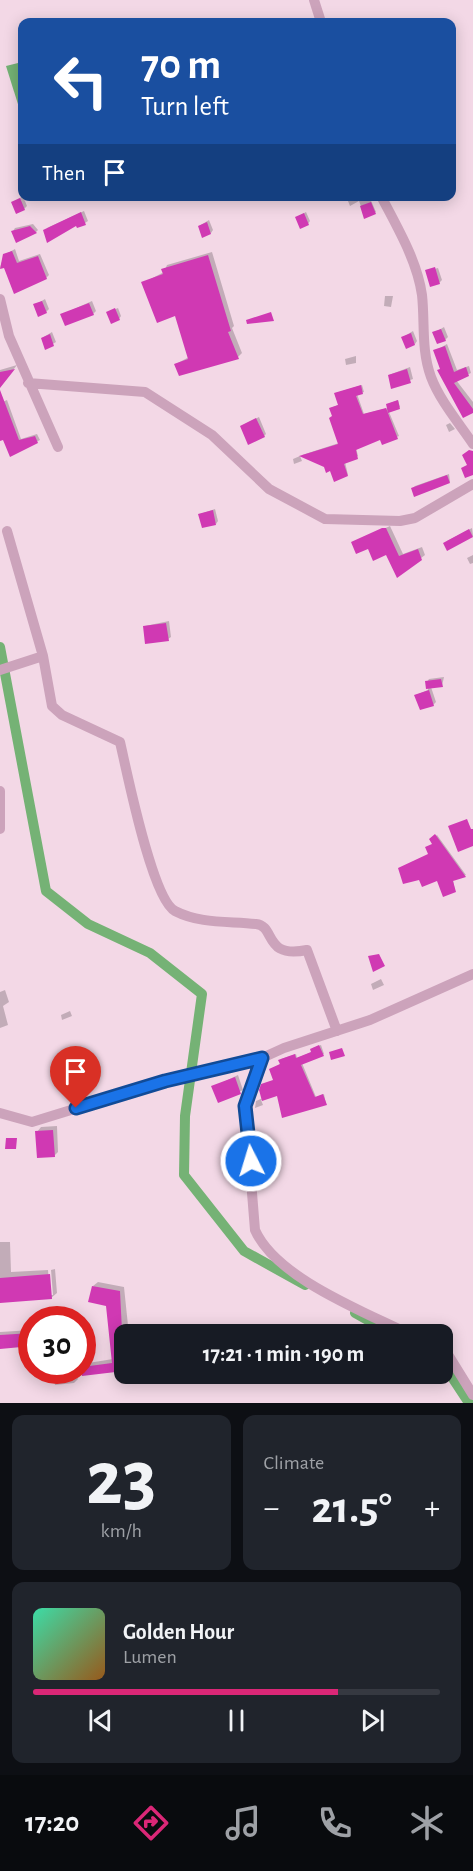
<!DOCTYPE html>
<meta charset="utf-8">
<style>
body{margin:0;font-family:"Alegreya Sans",sans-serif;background:#20242c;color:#f1f3f6;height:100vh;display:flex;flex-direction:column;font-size:22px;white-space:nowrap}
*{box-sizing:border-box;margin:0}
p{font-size:20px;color:#9ea1a6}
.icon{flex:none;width:33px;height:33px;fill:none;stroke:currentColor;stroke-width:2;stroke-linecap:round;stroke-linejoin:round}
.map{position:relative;height:1403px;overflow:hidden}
.side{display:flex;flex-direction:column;gap:12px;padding:12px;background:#0d0f14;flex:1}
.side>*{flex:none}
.banner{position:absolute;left:18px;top:18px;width:438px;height:183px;border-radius:12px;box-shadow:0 3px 15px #0003;background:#1a4fa0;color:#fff;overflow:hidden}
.speed{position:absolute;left:18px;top:1306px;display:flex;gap:12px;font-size:30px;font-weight:700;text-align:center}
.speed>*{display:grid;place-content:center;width:78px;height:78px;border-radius:50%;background:#171b24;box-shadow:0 3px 15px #0003;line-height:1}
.speed .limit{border:9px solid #d22;background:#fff;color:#111}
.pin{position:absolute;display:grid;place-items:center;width:51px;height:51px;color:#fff;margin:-62px -26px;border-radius:50% 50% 50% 0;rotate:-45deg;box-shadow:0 0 6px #0007}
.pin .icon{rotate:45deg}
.me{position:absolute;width:66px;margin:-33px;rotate:355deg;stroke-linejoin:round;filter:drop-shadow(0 0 4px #0008)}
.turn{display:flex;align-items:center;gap:21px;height:126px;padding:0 24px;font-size:27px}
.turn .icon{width:78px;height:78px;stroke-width:2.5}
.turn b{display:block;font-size:42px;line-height:51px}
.then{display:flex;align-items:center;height:57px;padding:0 24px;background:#0003;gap:12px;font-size:22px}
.big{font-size:45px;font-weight:700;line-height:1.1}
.side .widget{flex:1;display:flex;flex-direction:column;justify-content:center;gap:9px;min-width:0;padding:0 21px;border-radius:12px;background:#20242c}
.side .dial{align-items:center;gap:0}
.dial b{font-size:78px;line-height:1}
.song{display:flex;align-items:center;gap:18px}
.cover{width:72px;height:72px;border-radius:9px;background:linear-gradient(135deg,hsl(160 70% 55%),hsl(30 70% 35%))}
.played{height:6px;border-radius:3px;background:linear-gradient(90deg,#db2777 75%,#363941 75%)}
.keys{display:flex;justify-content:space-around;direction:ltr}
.heat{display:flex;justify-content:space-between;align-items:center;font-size:33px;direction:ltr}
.side .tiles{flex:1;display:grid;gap:12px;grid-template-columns:1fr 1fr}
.widget:last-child{grid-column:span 2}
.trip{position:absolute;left:114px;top:1324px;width:339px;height:60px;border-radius:12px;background:#171b24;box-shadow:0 3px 15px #0003;font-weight:700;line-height:60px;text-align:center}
.dock{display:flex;height:96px;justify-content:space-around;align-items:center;background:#090b0e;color:#9ea1a6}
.dock .icon{width:42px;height:42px}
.dock .current{color:#db2777}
.dock b{font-size:27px;color:#f1f3f6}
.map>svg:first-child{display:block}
.water{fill:#75b275}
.shadow{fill:#0003}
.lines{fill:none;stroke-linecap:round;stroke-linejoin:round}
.canal{stroke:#75b275;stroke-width:10}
.building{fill:#d039b3}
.street{stroke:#cca3bb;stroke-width:10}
.route-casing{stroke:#114b97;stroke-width:15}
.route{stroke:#1a73e8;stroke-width:10}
</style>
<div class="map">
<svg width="473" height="1403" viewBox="0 0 473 1403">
<rect width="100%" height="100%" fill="#f3d8e6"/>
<path class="water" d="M22,62V117L6,66Z"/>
<path class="shadow" d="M23,196L27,206L24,209L13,202Z
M346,196H369L376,212L365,217L359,201L350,206Z
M84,211L88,221L85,223L47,228Z
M306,212L310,221L308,224L297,217Z
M209,220L213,230L211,233L199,226Z
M33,224L38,230L36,232L17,241L13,231L15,228Z
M15,249L19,261L40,254L49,275L46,278L5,266L0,268L4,255Z
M212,252L234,326L232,328L242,353L238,357L176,364L189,357L176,314L143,283L164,272L167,265Z
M438,268L442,280L439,283L427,271Z
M385,296H393L391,307L384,306Z
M45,299L49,309L46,312L35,305Z
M92,301L96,311L93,314H63Z
M118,308L121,316L119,319L109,312Z
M444,327L448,337L445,340L434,333Z
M413,331L417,341L415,344L403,337Z
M52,332L56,342L46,348L42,338Z
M447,344L457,370L469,366L471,373L456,380L473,402V411L448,383L445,384L435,351Z
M356,356V363L346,365L345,359Z
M17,365L0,387V370Z
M410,367L413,379L392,387L389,375Z
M362,385L364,392L357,394L364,414L388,408V404L398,400L400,407L389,412L399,436L383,443L380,438L356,448L358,456L345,462L348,475L302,455L339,443L331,408L340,404L336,393Z
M7,400L21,439L37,434L40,440L11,455L4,438L0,440V403Z
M259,417L266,434L264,436L241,426Z
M450,423L455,429L449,432L446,425Z
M300,456L302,461L294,464L293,459Z
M449,474L450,482L413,488L415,486Z
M215,509L218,521L216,524L200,514Z
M390,526L403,554L422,547L425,555L398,576L387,553L353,543Z
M472,528L473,536L448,549L447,541Z
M473,555V563L470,564L467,558Z
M169,621L171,637L168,639L145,626Z
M444,677L442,686L431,687L436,702L433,705L416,695L428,690L427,682L429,679Z
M437,835L466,875L453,880L455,891L430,854L434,844L431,840Z
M381,979L384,985L373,990L371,984Z
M5,990L9,1002L3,1006L8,1025L0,1028V992Z
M70,1011L72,1016L62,1020L61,1015Z
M321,1045L324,1054L302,1063L316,1097L324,1094L326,1104L278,1094L261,1100L263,1105L255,1108L256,1101L263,1098L275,1080L281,1059L296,1054L297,1058L312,1052L313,1048Z
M238,1075L243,1090L219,1101L213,1087Z
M57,1126L58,1152L54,1156L37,1132L41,1127Z
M0,1242H10L11,1272L48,1270L50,1295H53L51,1270L55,1269L57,1293L51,1298L0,1302Z
M98,1282L124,1287L129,1335H124V1369L77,1376L78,1379L74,1383L55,1385L52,1371H82V1364L113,1359L108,1304L93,1286Z
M32,1330V1345L0,1347V1332Z"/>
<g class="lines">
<path class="canal" d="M0,647L46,891L88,924L150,953L202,994L185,1116L184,1175L244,1251L305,1285
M355,1313L394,1335
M442,1362L469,1403"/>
</g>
<path class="building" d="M20,198L25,210L16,214L11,202Z
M371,202L376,214L364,219L360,206Z
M81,212L86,225L77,228L76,226L47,243L43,230Z
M304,213L309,225L300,229L295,217Z
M207,222L211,234L202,238L198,226Z
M30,226L37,233L16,243L11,231Z
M12,251L17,263L38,256L47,279L14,294L4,268L0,269L3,254Z
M208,255L231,331L228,332L239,359L179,376L174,364L188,359L175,316L157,323L141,282L163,274L161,269Z
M435,267L440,284L430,287L425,270Z
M42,301L47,313L38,317L33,304Z
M89,303L94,315L65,326L60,314Z
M115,308L120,320L111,324L106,312Z
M271,312L274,321L247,324L246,320Z
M441,329L446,341L437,344L432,332Z
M411,333L415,345L406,349L401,337Z
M50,334L54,346L45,350L41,338Z
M445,346L454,372L466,367L469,376L454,383L473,409V413L463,418L437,370L440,369L433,350Z
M15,369L0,388V372Z
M407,369L411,383L391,389L388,375Z
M361,385L363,394L356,396L363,414L386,408L398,439L382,445L380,440L356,450L358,459L344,464L348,476L334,482L330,471L326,473L324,467L299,456L338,444L329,418L332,416L329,408L338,405L334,393Z
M0,390L19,440L35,436L38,443L10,457L3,440L0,441Z
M398,400L400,409L388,413L386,404Z
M256,418L265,437L248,445L240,426Z
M469,450L473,451V475L465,478L461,468L467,465L462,455Z
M447,475L450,483L414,497L411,488Z
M213,510L216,525L202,528L198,514Z
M382,528H386L399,556L418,549L422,560L397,578L386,555L373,561L368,549L356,554L351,542Z
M469,529L473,537L447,551L443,543Z
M166,623L169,641L145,644L143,626Z
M441,679L443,687L426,689L425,681Z
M429,690L434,706L420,710L414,695Z
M467,819L471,829H473V846L458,852L448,826Z
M435,834L466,877L453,881L456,892L443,897L437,881L422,887L419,880L403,884L398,868L428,854L425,847L432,844L429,839Z
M379,954L385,966L373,972L368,956Z
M319,1045L324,1056L301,1065L315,1097L323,1094L327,1105L282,1118L277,1096L262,1101L259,1090L261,1084L273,1080L269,1069L280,1064L278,1060L295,1054L296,1058L311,1052L310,1049Z
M342,1048L345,1056L331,1060L329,1052Z
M235,1077L241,1094L218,1103L211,1086Z
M53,1130L55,1157L37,1158L35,1131Z
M6,1138H17L16,1149H5Z
M50,1274L52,1299L0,1303V1278Z
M92,1286L120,1291L124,1371L82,1376V1367L112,1363L106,1306L88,1302Z
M32,1333V1346L0,1349V1335Z"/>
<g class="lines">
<path class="street" d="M314,0L321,22
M381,196C397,227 417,260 422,295C425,322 421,350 431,377C440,401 459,423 473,444
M0,299L9,336L58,447
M28,383L145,392L212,435L269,489L325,519L400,521L415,518L473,484
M7,531L43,656L52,706L62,715L120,742C127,772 152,899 175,911C200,924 229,921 256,924C276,926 263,959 307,950L337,1031
M0,670L43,656
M0,791V829
M262,1058L245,1106L255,1230C276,1278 365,1312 411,1335
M0,1113L32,1122L165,1081L262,1058L284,1048L370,1020L473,974
M442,1351L447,1353L473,1395"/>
</g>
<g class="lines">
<defs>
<path id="route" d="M76,1108L165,1081L262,1058L245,1106L251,1161"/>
</defs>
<use href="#route" class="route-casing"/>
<use href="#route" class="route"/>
</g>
</svg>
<div class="speed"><div class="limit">30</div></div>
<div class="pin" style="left:76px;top:1108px;background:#d93025"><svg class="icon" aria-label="arrive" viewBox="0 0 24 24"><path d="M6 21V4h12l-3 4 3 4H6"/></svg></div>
<svg class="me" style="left:251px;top:1161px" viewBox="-20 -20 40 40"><circle r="17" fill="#1a73e8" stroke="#fff" stroke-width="3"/><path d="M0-11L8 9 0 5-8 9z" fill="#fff"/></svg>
<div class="trip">17:21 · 1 min · 190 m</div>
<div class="banner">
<div class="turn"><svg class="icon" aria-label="left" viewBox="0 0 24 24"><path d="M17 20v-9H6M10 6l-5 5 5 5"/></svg><div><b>70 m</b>Turn left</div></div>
<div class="then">Then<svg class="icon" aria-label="arrive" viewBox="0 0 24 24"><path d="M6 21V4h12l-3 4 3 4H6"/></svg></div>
</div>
</div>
<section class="side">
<div class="tiles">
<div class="widget dial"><b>23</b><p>km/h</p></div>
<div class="widget"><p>Climate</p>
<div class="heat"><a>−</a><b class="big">21.5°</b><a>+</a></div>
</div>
<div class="widget">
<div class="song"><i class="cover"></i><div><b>Golden Hour</b><p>Lumen</p></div></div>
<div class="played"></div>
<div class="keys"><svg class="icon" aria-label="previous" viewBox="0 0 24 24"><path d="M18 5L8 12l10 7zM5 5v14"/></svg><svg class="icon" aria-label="pause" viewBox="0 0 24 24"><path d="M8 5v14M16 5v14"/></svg><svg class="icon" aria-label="next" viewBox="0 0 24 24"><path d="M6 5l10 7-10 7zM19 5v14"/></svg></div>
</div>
</div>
</section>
<nav class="dock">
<b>17:20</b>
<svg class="icon current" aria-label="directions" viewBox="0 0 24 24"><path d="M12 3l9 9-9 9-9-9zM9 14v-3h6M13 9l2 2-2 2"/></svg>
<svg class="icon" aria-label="music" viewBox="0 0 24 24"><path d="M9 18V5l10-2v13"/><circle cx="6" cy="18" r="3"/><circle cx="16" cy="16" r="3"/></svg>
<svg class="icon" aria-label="phone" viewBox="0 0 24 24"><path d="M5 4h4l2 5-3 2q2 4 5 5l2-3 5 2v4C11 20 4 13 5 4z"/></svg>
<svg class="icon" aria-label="climate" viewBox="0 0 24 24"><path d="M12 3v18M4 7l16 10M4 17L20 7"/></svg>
</nav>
